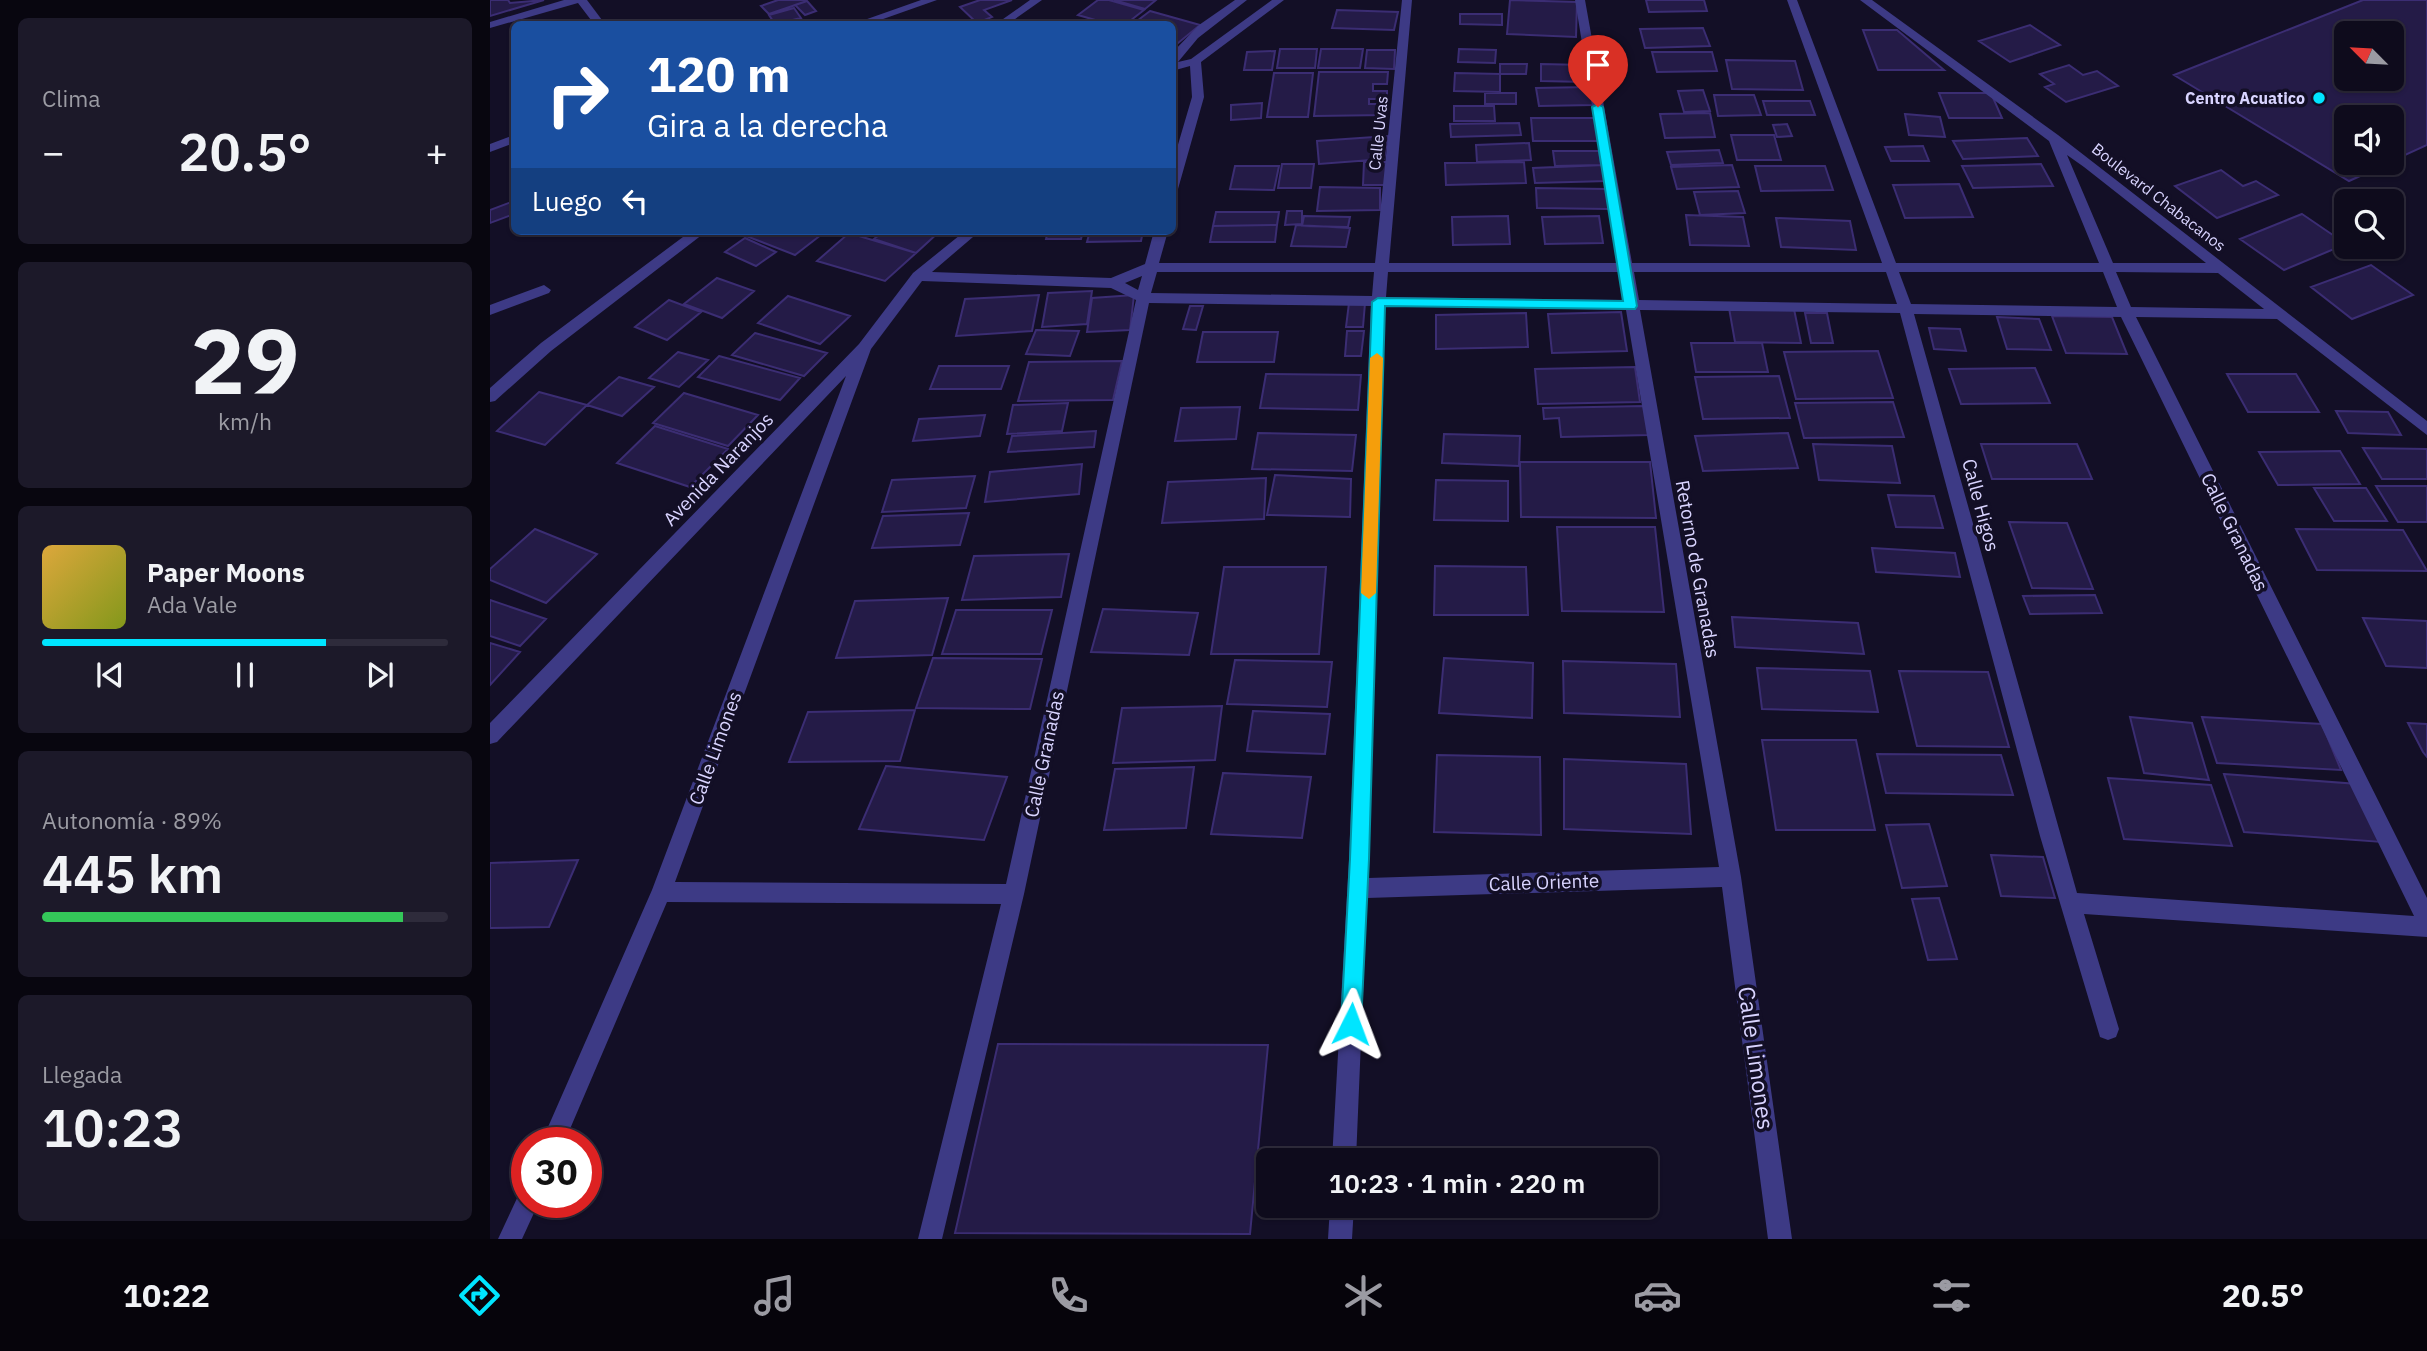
<!DOCTYPE html>
<html lang="es">
<meta charset="utf-8">
<style>
body{margin:0;font-family:"IBM Plex Sans",sans-serif;background:#1c1929;color:#f1f3f6;height:100vh;display:flex;flex-direction:column;font-size:26px;white-space:nowrap}
*{box-sizing:border-box;margin:0}
p{font-size:23px;color:#9b9ba3}
.icon{flex:none;width:38px;height:38px;fill:none;stroke:currentColor;stroke-width:2;stroke-linecap:round;stroke-linejoin:round}
.map{position:relative;flex:1;overflow:hidden}
.drawer{display:flex;flex-direction:column;gap:18px;padding:18px;background:#08060f;width:490px}
.drawer>*{flex:none}
.top-card{position:absolute;left:21px;top:21px;width:665px;height:214px;border-radius:10px;box-shadow:0 2px 5px #0004,0 0 0 2px #2e2b3b;background:#1a4fa0;color:#fff;overflow:hidden}
.needle{width:46px;rotate:294deg}
.tools{position:absolute;left:1844px;top:21px;display:grid;gap:14px}
.tools a{display:grid;place-items:center;width:70px;height:70px;border-radius:10px;background:#0e0b1c;box-shadow:0 2px 5px #0004,0 0 0 2px #2e2b3b;font-size:35px}
.speed{position:absolute;left:21px;top:1127px;display:flex;gap:14px;font-size:35px;font-weight:700;text-align:center}
.speed>*{display:grid;place-content:center;width:91px;height:91px;border-radius:50%;background:#0e0b1c;box-shadow:0 2px 5px #0004,0 0 0 2px #2e2b3b;line-height:1}
.speed .limit{border:10px solid #d22;background:#fff;color:#111}
.pin{position:absolute;display:grid;place-items:center;width:60px;height:60px;color:#fff;margin:-72px -30px;border-radius:50% 50% 50% 0;rotate:-45deg;box-shadow:0 0 7px #0007}
.pin .icon{rotate:45deg}
.me{position:absolute;width:77px;margin:-38px;rotate:3deg;stroke-linejoin:round;filter:drop-shadow(0 0 5px #0008)}
.turn{display:flex;align-items:center;gap:24px;height:147px;padding:0 21px;font-size:32px}
.turn .icon{width:91px;height:91px;stroke-width:2.5}
.turn b{display:block;font-size:49px;line-height:60px}
.then{display:flex;align-items:center;height:66px;padding:0 21px;background:#0003;gap:14px;font-size:26px}
.big{font-size:52px;font-weight:600;line-height:1.1}
.drawer .tile{flex:1;display:flex;flex-direction:column;justify-content:center;gap:10px;min-width:0;padding:0 24px;border-radius:10px;background:#1c1929}
.drawer .dial{align-items:center;gap:0}
.dial b{font-size:91px;line-height:1}
.song{display:flex;align-items:center;gap:21px}
.cover{width:84px;height:84px;border-radius:10px;background:linear-gradient(135deg,hsl(40 70% 55%),hsl(70 70% 35%))}
.played{height:7px;border-radius:4px;background:linear-gradient(90deg,#00e5ff 70%,#2e2b3b 70%)}
.keys{display:flex;justify-content:space-around;direction:ltr}
.heat{display:flex;justify-content:space-between;align-items:center;font-size:38px;direction:ltr}
.charge{height:10px;border-radius:5px;background:linear-gradient(90deg,#34c759 89%,#2e2b3b 0)}
.trip{position:absolute;left:766px;top:1148px;width:402px;height:70px;border-radius:10px;background:#0e0b1c;box-shadow:0 2px 5px #0004,0 0 0 2px #2e2b3b;font-weight:600;line-height:70px;text-align:center}
.tab-bar{display:flex;height:112px;justify-content:space-around;align-items:center;background:#06040b;color:#9b9ba3}
.tab-bar .icon{width:49px;height:49px}
.tab-bar .current{color:#00e5ff}
.tab-bar b{font-size:32px;color:#f1f3f6}
main{display:flex;flex:1;min-height:0}
.map>svg:first-child{display:block}
.building{fill:#241b47;stroke:#3b2d73;stroke-width:2;fill-rule:evenodd}
.lines{fill:none;stroke-linecap:round;stroke-linejoin:round}
.minor{fill:#3d3a85;fill-rule:evenodd}
.route{fill:#00e5ff;stroke:#0095a6;stroke-width:2}
.slow{fill:#f59e0b}
.poi-dot{fill:#00e5ff;stroke:#130f26;stroke-width:2.5}
.labels{text-anchor:middle;stroke-width:7;stroke-linejoin:round;paint-order:stroke}
.far-poi-label{font-size:16px;font-weight:bold;fill:#d9d4ff;stroke:#130f26;text-anchor:end}
.far-street-label{font-size:16px;fill:#d9d4ff;stroke:#130f26}
.street-label{font-size:19px;fill:#d9d4ff;stroke:#130f26}
.near-street-label{font-size:23px;fill:#d9d4ff;stroke:#130f26}
</style>
<main>
<section class="drawer">
<div class="tile"><p>Clima</p>
<div class="heat"><a>−</a><b class="big">20.5°</b><a>+</a></div>
</div>
<div class="tile dial"><b>29</b><p>km/h</p></div>
<div class="tile">
<div class="song"><i class="cover"></i><div><b>Paper Moons</b><p>Ada Vale</p></div></div>
<div class="played"></div>
<div class="keys"><svg class="icon" aria-label="previous" viewBox="0 0 24 24"><path d="M18 5L8 12l10 7zM5 5v14"/></svg><svg class="icon" aria-label="pause" viewBox="0 0 24 24"><path d="M8 5v14M16 5v14"/></svg><svg class="icon" aria-label="next" viewBox="0 0 24 24"><path d="M6 5l10 7-10 7zM19 5v14"/></svg></div>
</div>
<div class="tile"><p>Autonomía · 89%</p><b class="big">445 km</b><div class="charge"></div></div>
<div class="tile"><p>Llegada</p><b class="big">10:23</b></div>
</section>
<div class="map">
<svg width="1937" height="1239" viewBox="0 0 1937 1239">
<rect width="100%" height="100%" fill="#130f26"/>
<path class="building" d="M0,0H18L20,3L54,0L0,16Z
M288,0H316L317,1L279,14L271,6Z
M490,0H522L494,10L502,17L487,23L470,7Z
M608,0H619L654,10L636,24H619L588,15Z
M624,0H666L655,9Z
M1020,0L1087,2L1086,37L1017,34Z
M1156,0H1214L1217,11L1159,12Z
M1873,0H1937V145L1902,161V117H1857V163H1899L1859,181L1684,75ZM1857,33H1902V79H1857Z
M317,1L326,11L315,15L305,5Z
M304,8L311,18L285,24L279,15Z
M847,10L908,12L904,30L842,28Z
M660,11L710,25L682,48V24H643Z
M970,14H1012V25L970,24Z
M1540,25L1570,45L1520,62L1489,41Z
M1213,28L1220,46L1155,48L1150,29Z
M1373,30H1407L1454,70H1388Z
M790,49H827L825,68H787Z
M831,49H873L870,68H828Z
M969,49L1006,50L1005,63L968,62Z
M877,50H905L904,69L875,68Z
M785,51L782,70H754L757,52Z
M1162,52H1222L1227,71L1167,72Z
M1236,60L1305,61L1313,90L1242,89Z
M1010,64H1037L1036,74H1010Z
M1051,64L1095,65L1096,82L1051,81Z
M1579,65L1593,75L1607,71L1628,86L1576,102L1555,87L1564,84L1550,74Z
M829,72H898L897,84H883V91H897V99H879V104H897L896,115L824,116Z
M784,73H823L818,117H777Z
M965,73L1010,74V92L964,91Z
M1099,87L1103,105L1049,106L1046,88Z
M1213,90L1220,111L1194,112L1188,91Z
M995,93H1026V104H995Z
M1449,93H1501L1512,118H1459Z
M1224,95H1264L1271,115L1228,116Z
M1273,101H1320L1325,115H1277Z
M772,103L771,118L741,120V105Z
M964,106H1004L1005,121H964Z
M1220,113L1225,137L1175,138L1170,114Z
M1415,114L1450,117L1455,137L1419,135Z
M1041,118H1107L1109,141H1043Z
M1029,123L1031,135L961,137L960,124Z
M1297,124L1302,136L1287,137L1283,125Z
M1241,135H1284L1291,160H1247Z
M898,136L894,159L829,164L827,141Z
M1537,138L1548,156L1473,159L1463,141Z
M1039,143L1041,160L987,162L986,145Z
M1433,146L1439,161H1401L1395,147Z
M1229,150L1233,163L1181,165L1177,152Z
M1063,151H1109L1111,165L1065,166Z
M874,162H897L895,185H873Z
M1034,162L1036,183L956,185L955,163Z
M792,164H824L821,188H788Z
M1551,164L1563,186L1483,188L1472,166Z
M1114,165L1117,181L1045,183L1043,168Z
M1242,165L1249,187L1187,189L1181,167Z
M745,166H789L784,190L740,189Z
M1265,166H1335L1343,190L1271,191Z
M1731,170L1753,186L1766,181L1788,195L1727,218L1685,186Z
M1469,184L1483,217L1415,218L1403,185Z
M830,187L890,188V210L827,211Z
M1046,188L1117,189L1119,209L1047,208Z
M1248,191L1255,213L1210,215L1204,192Z
M24,201V214L0,223V210Z
M797,211H812V224L795,225Z
M726,212H789L787,225L723,226Z
M1812,214L1856,244L1794,270L1750,239Z
M1196,215L1253,217L1259,246L1200,245Z
M814,216L860,217L858,227L812,226Z
M1018,216L1020,244L963,245L962,217Z
M1109,216L1113,243L1055,244L1052,217Z
M1286,218L1360,221L1366,250L1291,247Z
M787,225L785,242H720L723,226Z
M806,225L860,228L856,247L801,246Z
M255,231H336L305,255L251,234Z
M394,231H450L426,253L384,239Z
M558,231H593L591,239H556Z
M600,231H653L651,241L597,242Z
M359,233L426,253L395,281L327,261Z
M255,238L286,252L266,266L235,252Z
M1881,265L1923,295L1862,319L1821,287Z
M227,278L264,291L232,318L194,304Z
M602,291L597,324L552,327L558,293Z
M549,295L542,331L466,336L475,299Z
M644,295L640,330L597,332L602,298Z
M298,296L360,316L330,344L268,323Z
M179,300L211,312L177,340L145,327Z
M859,303H875L873,327H856Z
M700,306H713L706,330L693,329Z
M1239,308L1304,309L1311,343L1245,342Z
M1131,312L1137,351L1062,353L1058,314Z
M1036,313L1038,347L946,349V315Z
M1315,313H1337L1343,343H1321Z
M1562,316L1622,317L1637,354L1576,353Z
M1507,317L1549,319L1561,350L1517,349Z
M1439,328L1470,329L1476,351L1444,349Z
M546,330L589,331L580,356L536,354Z
M857,331H874L871,356H855Z
M713,332H788L784,362H707Z
M265,333L337,353L314,376L242,355Z
M1201,343H1272L1278,372H1206Z
M1388,351L1403,398L1306,399L1294,352Z
M188,352L218,360L189,387L159,378Z
M229,356L310,378L290,400L208,377Z
M632,361L623,400L528,401L539,362Z
M449,366H519L511,389H440Z
M1145,367L1150,402L1048,404L1045,369Z
M1545,368L1560,403L1471,404L1459,369Z
M776,374L871,375L868,410L770,408Z
M1737,374H1806L1829,412H1758Z
M1289,376L1300,418L1213,419L1205,377Z
M129,377L164,387L132,416L97,405Z
M49,392L97,405L55,445L7,431Z
M194,393L268,415L238,446L163,423Z
M1403,402L1414,437L1314,438L1305,403Z
M578,403L572,431L517,434L523,405Z
M1154,406L1159,435L1071,437L1069,418L1054,419L1053,408Z
M750,407L746,439L685,441L691,408Z
M1846,411L1898,412L1911,435L1858,433Z
M495,415L490,436L423,441L429,419Z
M165,426L238,449L200,487L127,463Z
M606,431L604,447L518,452L522,436Z
M768,433L866,435L862,471L762,469Z
M1298,433L1308,468L1213,471L1205,436Z
M954,434L1030,436L1029,466L952,463Z
M1323,444L1402,446L1410,483L1329,480Z
M1491,444H1587L1602,479H1502Z
M1873,448L1937,449V479H1892Z
M1850,451L1870,484L1788,485L1769,452Z
M1030,462H1160L1166,518L1031,517Z
M592,464L589,494L495,502L500,472Z
M785,475L861,479L860,517L777,515Z
M485,476L476,508L392,512L402,480Z
M776,478L774,519L672,523L678,482Z
M946,480L1018,481V521L944,520Z
M1886,486H1937V522H1908Z
M1824,488H1876L1897,521H1844Z
M1398,495L1444,496L1453,528L1406,527Z
M479,513L470,545L382,548L393,516Z
M1519,522L1577,523L1603,589L1542,588Z
M1067,527H1165L1174,612L1072,611Z
M45,529L107,554L56,603L0,580V569Z
M1806,529L1913,530L1937,571L1827,570Z
M1382,548L1465,553L1470,577L1386,572Z
M579,554L571,597L472,600L484,556Z
M945,566L1036,567L1038,615H944Z
M734,567H836L829,654H721Z
M1605,595L1612,613L1540,614L1533,596Z
M458,598L442,655L346,658L365,601Z
M0,600L56,619L30,646L0,636Z
M613,609L708,613L699,655L601,652Z
M466,610H562L551,654H452Z
M1242,617L1368,623L1374,654L1245,647Z
M1873,618L1937,621V668L1896,666Z
M0,643L30,652L0,685Z
M443,658L552,659L540,709L426,708Z
M954,658L1043,663L1042,718L949,713Z
M745,660L842,662L837,707L737,704Z
M1073,661L1186,664L1190,717L1074,713Z
M1267,668L1380,671L1388,712L1272,709Z
M1409,671L1498,672L1519,747L1427,746Z
M732,706L725,760L623,763L632,708Z
M425,710L410,761L299,762L318,712Z
M763,711L840,714L835,754L757,751Z
M1640,717L1702,723L1719,780L1654,773Z
M1712,717L1832,724L1851,770L1727,763Z
M1918,723L1937,724V757L1933,752Z
M1272,740H1366L1385,830H1286Z
M1387,754L1511,755L1523,795L1396,793Z
M947,755L1050,757L1051,835L944,832Z
M1074,759L1196,764L1201,834L1074,829Z
M396,766L517,777L494,840L369,829Z
M704,767L696,828L614,830L625,769Z
M733,773L821,777L812,838L721,834Z
M1734,774L1868,784L1892,842L1754,832Z
M1618,778L1721,785L1742,846L1634,839Z
M1439,824L1457,886L1412,888L1396,825Z
M1501,855L1553,857L1565,898L1511,896Z
M88,860L59,927L0,928V863Z
M1449,898L1467,959L1438,960L1422,899Z
M508,1044L778,1045L760,1234L465,1233Z"/>
<g class="lines">
<path class="minor" d="M74,0H97L115,24H104L88,3L0,28V22Z
M431,0H447L379,24H363Z
M540,0H552L518,24H506Z
M745,0H757L708,38L688,62L701,59L782,0H794L711,62L714,97L688,189L682,193V165L702,97L700,66L682,71V53L709,25Z
M912,0H922L899,263H1128L1085,0H1095L1142,263H1392L1297,0H1307L1406,263H1609L1559,141L1370,0H1382L1568,135L1937,421V435L1787,319L1646,317L1937,898V937L1594,914L1629,1029L1626,1037L1618,1040L1610,1037L1550,836L1410,313L1150,310L1251,877L1302,1239H1278L1232,887L877,898L866,1160H842L859,860L881,306L659,303L534,894L452,1239H428L511,904L177,902L74,1143H51L162,890L356,376L7,742L0,744V723L369,344L423,273L475,231H490L442,272L621,278L655,264L664,231H678L669,263H885ZM1577,155L1594,167L1716,263H1623ZM667,272H884L882,296L661,293ZM898,272H1130L1135,300L896,297ZM1144,272H1396L1407,304L1149,300ZM1409,272H1613L1627,307L1421,304ZM1626,272L1728,273L1774,309L1641,307ZM652,276L648,290L635,283ZM432,281L621,288L646,300L516,884L185,882L381,349ZM895,306L1136,310L1229,867L878,878ZM1424,314L1631,317L1924,916L1587,893Z
M24,135V143L0,152V144Z
M201,231H217L61,351L5,401L0,402V388L51,343Z
M54,285L61,290L59,293L0,315V305Z
M37,1190V1202H49L32,1239H8L29,1194Z
M840,1206H864L862,1239H838Z"/>
</g>
<path class="route" d="M1108,104L1113,107L1147,306L1145,309L895,306L879,859L871,1024L868,1031L861,1034L854,1031L851,1024L860,859L882,302L888,298L1133,301L1102,107Z"/>
<path class="slow" d="M887,353L893,358L886,593L879,599L871,593L880,358Z"/>
<circle class="poi-dot" cx="1829" cy="98" r="7"/>
<g class="labels">
<g class="far-poi-label">
<text x="1815" y="104">Centro Acuatico</text>
</g>
<g class="far-street-label">
<text transform="translate(888 133) rotate(-84)" y="6">Calle Uvas</text>
<text transform="translate(1669 197) rotate(38)" y="6">Boulevard Chabacanos</text>
</g>
<g class="street-label">
<text transform="translate(228 469) rotate(-46)" y="7">Avenida Naranjos</text>
<text transform="translate(1491 505) rotate(75)" y="7">Calle Higos</text>
<text transform="translate(1745 532) rotate(64)" y="7">Calle Granadas</text>
<text transform="translate(1208 569) rotate(80)" y="7">Retorno de Granadas</text>
<text transform="translate(225 748) rotate(-70)" y="7">Calle Limones</text>
<text transform="translate(554 754) rotate(-78)" y="7">Calle Granadas</text>
<text transform="translate(1054 882) rotate(-2)" y="7">Calle Oriente</text>
</g>
<g class="near-street-label">
<text transform="translate(1266 1058) rotate(82)" y="8">Calle Limones</text>
</g>
</g>
</svg>
<div class="tools">
<a><svg class="needle" viewBox="-14 -14 28 28"><path d="M0-13l5 13h-10z" fill="#e53935"/><path d="M0 13l5-13h-10z" fill="#9b9ba3"/></svg></a>
<a><svg class="icon" aria-label="sound" viewBox="0 0 24 24"><path d="M4 9h4l5-4v14l-5-4H4zM17 9q2 3 0 6"/></svg></a>
<a><svg class="icon" aria-label="search" viewBox="0 0 24 24"><circle cx="10" cy="10" r="6"/><path d="M15 15l6 6"/></svg></a>
</div>
<div class="speed"><div class="limit">30</div></div>
<div class="pin" style="left:1108px;top:107px;background:#d93025"><svg class="icon" aria-label="arrive" viewBox="0 0 24 24"><path d="M6 21V4h12l-3 4 3 4H6"/></svg></div>
<svg class="me" style="left:861px;top:1024px" viewBox="-20 -20 40 40"><path d="M0-17L14 15 0 8-14 15z" fill="#00e5ff" stroke="#fff" stroke-width="4"/></svg>
<div class="trip">10:23 · 1 min · 220 m</div>
<div class="top-card">
<div class="turn"><svg class="icon" aria-label="right" viewBox="0 0 24 24"><path d="M7 20v-9h11M14 6l5 5-5 5"/></svg><div><b>120 m</b>Gira a la derecha</div></div>
<div class="then">Luego<svg class="icon" aria-label="left" viewBox="0 0 24 24"><path d="M17 20v-9H6M10 6l-5 5 5 5"/></svg></div>
</div>
</div>
</main>
<nav class="tab-bar">
<b>10:22</b>
<svg class="icon current" aria-label="directions" viewBox="0 0 24 24"><path d="M12 3l9 9-9 9-9-9zM9 14v-3h6M13 9l2 2-2 2"/></svg>
<svg class="icon" aria-label="music" viewBox="0 0 24 24"><path d="M9 18V5l10-2v13"/><circle cx="6" cy="18" r="3"/><circle cx="16" cy="16" r="3"/></svg>
<svg class="icon" aria-label="phone" viewBox="0 0 24 24"><path d="M5 4h4l2 5-3 2q2 4 5 5l2-3 5 2v4C11 20 4 13 5 4z"/></svg>
<svg class="icon" aria-label="climate" viewBox="0 0 24 24"><path d="M12 3v18M4 7l16 10M4 17L20 7"/></svg>
<svg class="icon" aria-label="car" viewBox="0 0 24 24"><path d="M5 17H2v-5l4-1 3-4h7l3 4 3 1v5h-3M9 17h6M6 11h13"/><circle cx="7" cy="17" r="2"/><circle cx="17" cy="17" r="2"/></svg>
<svg class="icon" aria-label="filters" viewBox="0 0 24 24"><path d="M4 7h16M4 17h16"/><circle cx="9" cy="7" r="2"/><circle cx="15" cy="17" r="2"/></svg>
<b>20.5°</b>
</nav>
